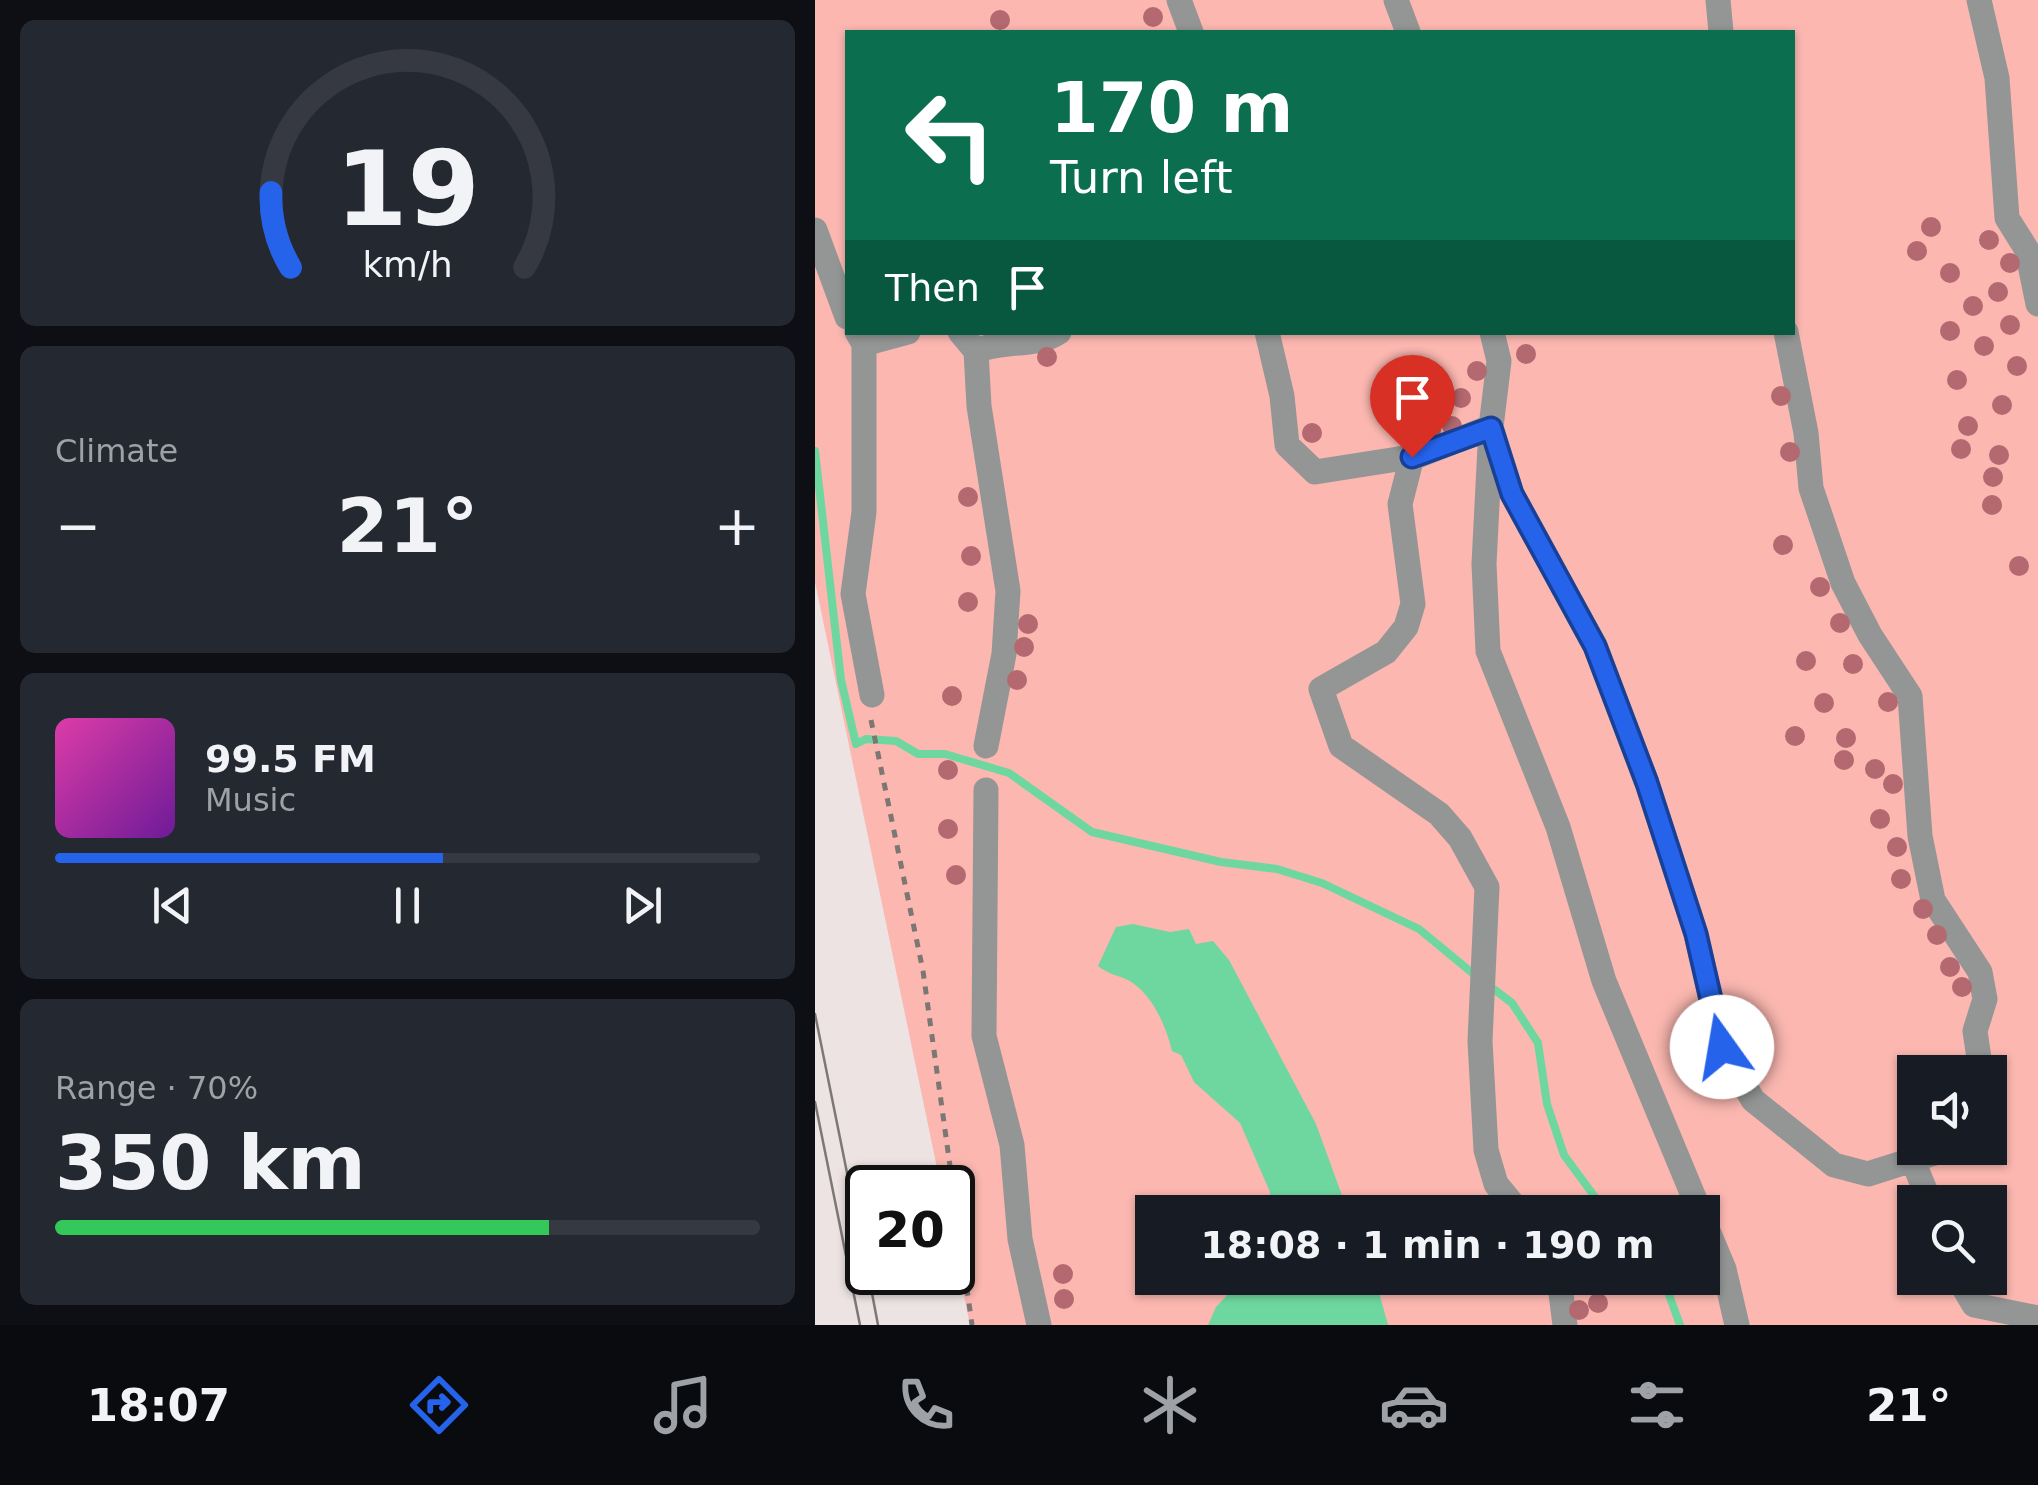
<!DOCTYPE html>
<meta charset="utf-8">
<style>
body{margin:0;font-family:"DejaVu Sans",sans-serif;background:#242831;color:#f1f3f6;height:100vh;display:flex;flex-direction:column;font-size:38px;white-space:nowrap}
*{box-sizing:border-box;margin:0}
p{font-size:32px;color:#9ea1a6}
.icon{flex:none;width:55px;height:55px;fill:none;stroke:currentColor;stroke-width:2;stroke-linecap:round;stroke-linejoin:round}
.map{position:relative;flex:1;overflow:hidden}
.side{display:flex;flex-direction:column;gap:20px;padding:20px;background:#0d0f14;width:815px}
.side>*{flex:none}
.hud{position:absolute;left:30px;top:30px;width:950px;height:305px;border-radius:0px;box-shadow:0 2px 8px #0004;background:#0b6e4f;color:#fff;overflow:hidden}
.fabs{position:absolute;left:1082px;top:1055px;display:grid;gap:20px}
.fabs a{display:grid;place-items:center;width:110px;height:110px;border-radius:0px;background:#171b24;box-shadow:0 2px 8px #0004;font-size:50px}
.speed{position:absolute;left:30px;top:1165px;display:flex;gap:20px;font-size:50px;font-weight:700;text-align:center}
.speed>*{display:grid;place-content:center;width:130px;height:130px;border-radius:50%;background:#171b24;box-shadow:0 2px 8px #0004;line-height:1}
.speed .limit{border:5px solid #111;border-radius:15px;background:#fff;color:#111}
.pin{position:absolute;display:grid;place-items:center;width:85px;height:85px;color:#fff;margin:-102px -42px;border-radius:50% 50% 50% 0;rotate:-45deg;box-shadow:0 0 10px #0007}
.pin .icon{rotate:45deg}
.me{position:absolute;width:110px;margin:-55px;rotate:347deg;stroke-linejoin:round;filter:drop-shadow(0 0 8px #0008)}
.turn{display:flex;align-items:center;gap:35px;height:210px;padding:0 40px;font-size:45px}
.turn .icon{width:130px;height:130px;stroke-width:2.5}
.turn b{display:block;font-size:70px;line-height:85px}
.then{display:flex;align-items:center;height:95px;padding:0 40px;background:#0003;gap:20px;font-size:38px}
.big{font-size:75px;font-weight:700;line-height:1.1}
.side .card{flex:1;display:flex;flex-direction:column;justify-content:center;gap:15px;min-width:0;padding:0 35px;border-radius:15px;background:#242831}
.side .dial{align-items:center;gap:0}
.dial svg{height:260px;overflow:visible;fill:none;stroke:#363941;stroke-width:7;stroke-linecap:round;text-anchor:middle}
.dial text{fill:#f1f3f6;stroke:none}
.song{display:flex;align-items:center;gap:30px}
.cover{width:120px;height:120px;border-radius:15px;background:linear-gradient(135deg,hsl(320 70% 55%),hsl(280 70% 35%))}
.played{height:10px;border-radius:5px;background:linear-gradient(90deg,#2563eb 55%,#363941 55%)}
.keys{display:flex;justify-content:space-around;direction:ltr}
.heat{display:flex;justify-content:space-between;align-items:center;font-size:55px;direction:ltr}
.charge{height:15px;border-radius:8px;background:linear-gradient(90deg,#34c759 70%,#363941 0)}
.trip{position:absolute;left:320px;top:1195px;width:585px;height:100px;border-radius:0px;background:#171b24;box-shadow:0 2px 8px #0004;font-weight:700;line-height:100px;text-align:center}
.tab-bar{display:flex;height:160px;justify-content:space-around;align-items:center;background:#090b0e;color:#9ea1a6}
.tab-bar .icon{width:70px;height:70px}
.tab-bar .on{color:#2563eb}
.tab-bar b{font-size:45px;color:#f1f3f6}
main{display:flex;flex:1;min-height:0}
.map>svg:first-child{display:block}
.green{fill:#fbb7b0;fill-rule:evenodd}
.water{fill:#6ed79f}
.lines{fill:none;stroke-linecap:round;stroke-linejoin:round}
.stream{stroke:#6ed79f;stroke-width:8}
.path{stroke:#7c7675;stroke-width:5;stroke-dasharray:8 8;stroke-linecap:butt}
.minor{stroke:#939694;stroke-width:25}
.tram{stroke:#7d7776;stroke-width:2.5}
.tree{fill:#b46870}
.route-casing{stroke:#184099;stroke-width:25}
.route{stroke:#2563eb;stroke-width:18}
</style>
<main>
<section class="side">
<div class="card dial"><svg viewBox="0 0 100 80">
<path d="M14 69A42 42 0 1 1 86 69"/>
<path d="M14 69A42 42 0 0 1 8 46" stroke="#2563eb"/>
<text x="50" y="56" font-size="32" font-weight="700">19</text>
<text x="50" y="72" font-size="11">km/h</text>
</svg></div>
<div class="card"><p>Climate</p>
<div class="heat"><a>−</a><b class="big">21°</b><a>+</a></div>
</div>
<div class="card">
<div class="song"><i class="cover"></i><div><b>99.5 FM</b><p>Music</p></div></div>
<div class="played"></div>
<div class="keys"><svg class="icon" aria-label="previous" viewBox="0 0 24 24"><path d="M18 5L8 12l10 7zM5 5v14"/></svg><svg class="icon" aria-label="pause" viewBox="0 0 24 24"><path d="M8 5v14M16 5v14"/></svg><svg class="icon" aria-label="next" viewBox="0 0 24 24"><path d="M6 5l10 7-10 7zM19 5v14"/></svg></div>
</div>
<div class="card"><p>Range · 70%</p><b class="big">350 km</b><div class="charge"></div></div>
</section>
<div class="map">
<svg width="1223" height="1325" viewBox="0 0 1223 1325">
<rect width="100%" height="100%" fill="#ece3e2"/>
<path class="green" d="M0,0H1223V1325H155L138,1241V1188L126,1187L0,582ZM32,32H978V332H32ZM1100,1072H1175V1148H1100ZM1100,1202H1175V1278H1100ZM338,1212H888V1278H338Z"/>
<path class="water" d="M318,924L355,932L374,929L381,944L398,941L414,960L501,1124L533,1212H455V1192L425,1123L379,1082L366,1055L357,1051C351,1026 337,993 313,980C302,975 293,974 283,966L301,927Z
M428,1278H560L573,1325H393L401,1307Z"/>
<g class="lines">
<path class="stream" d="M0,451L26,680L41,744L51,739L81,741L103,754H130L194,773L277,832L406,862L462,869L507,883L604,929L661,976
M672,984L697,1003L723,1043L732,1104L749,1155L791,1212
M848,1278L865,1325"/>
<path class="path" d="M56,720L108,971L157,1325"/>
<path class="minor" d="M364,0L376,32
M581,0L593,32
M903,0L906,32
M1164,0L1182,78L1192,218L1212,250L1223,304
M0,230L32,317
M42,332L49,344V512L38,594L57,695
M145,332L161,351L164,406L193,591L189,654L171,746
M452,332L467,396L472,445L500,472L602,456L676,427L684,361L677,332
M971,332L991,433L996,488L1028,583L1055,635L1095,696L1105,836L1118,900L1165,972L1170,999L1160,1031L1166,1072
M49,344L93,332
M161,351C188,339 220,348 244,332
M597,457L585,504L598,604L591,627L571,652L506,689L526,746L624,814L645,838L672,887L665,1041L671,1150L681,1184L704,1212
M171,790L169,1036L197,1145L205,1239L224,1325
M1098,1161L1115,1202
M885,1212L789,981L743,827L673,651L669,564L676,427L697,494L780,646L832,783L881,934L907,1047L938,1100L1019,1165L1053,1174L1135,1148
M888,1219L909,1269L922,1325
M744,1278L750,1325
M1143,1278L1159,1305L1223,1318"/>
<path class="tram" d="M0,1014L52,1272
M0,1102L45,1325
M53,1272L63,1325"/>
</g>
<g class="tree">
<circle cx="338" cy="17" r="10"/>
<circle cx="185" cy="20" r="10"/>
<circle cx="1116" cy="227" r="10"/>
<circle cx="1174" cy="240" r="10"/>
<circle cx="1102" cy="251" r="10"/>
<circle cx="1195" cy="263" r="10"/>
<circle cx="1135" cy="273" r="10"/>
<circle cx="1183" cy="292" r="10"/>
<circle cx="1158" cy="306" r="10"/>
<circle cx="1195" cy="325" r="10"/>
<circle cx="1135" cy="331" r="10"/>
<circle cx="1169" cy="346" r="10"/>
<circle cx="711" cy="354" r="10"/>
<circle cx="232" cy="357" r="10"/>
<circle cx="1202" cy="366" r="10"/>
<circle cx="662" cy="371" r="10"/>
<circle cx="1142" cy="380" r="10"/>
<circle cx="966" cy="396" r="10"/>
<circle cx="646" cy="398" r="10"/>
<circle cx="1187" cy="405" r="10"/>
<circle cx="637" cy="426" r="10"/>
<circle cx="1153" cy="426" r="10"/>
<circle cx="616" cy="431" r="10"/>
<circle cx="497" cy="433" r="10"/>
<circle cx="1146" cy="449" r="10"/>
<circle cx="975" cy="452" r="10"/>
<circle cx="1184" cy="455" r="10"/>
<circle cx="1178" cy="477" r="10"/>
<circle cx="153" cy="497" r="10"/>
<circle cx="1177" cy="505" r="10"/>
<circle cx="968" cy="545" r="10"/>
<circle cx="156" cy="556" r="10"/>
<circle cx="1204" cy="566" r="10"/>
<circle cx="1005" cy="587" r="10"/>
<circle cx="153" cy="602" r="10"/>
<circle cx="1025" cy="623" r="10"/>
<circle cx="213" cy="624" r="10"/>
<circle cx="209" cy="647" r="10"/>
<circle cx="991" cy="661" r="10"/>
<circle cx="1038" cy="664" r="10"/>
<circle cx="202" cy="680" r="10"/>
<circle cx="137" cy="696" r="10"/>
<circle cx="1073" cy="702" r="10"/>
<circle cx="1009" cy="703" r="10"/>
<circle cx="980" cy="736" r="10"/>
<circle cx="1031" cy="738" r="10"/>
<circle cx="1029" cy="760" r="10"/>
<circle cx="1060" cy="769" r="10"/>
<circle cx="133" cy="770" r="10"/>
<circle cx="1078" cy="784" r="10"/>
<circle cx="1065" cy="819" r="10"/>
<circle cx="133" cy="829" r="10"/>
<circle cx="1082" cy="847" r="10"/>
<circle cx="141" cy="875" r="10"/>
<circle cx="1086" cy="879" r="10"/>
<circle cx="1108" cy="909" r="10"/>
<circle cx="1122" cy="935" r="10"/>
<circle cx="1135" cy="967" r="10"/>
<circle cx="1147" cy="987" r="10"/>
<circle cx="248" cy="1274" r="10"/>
<circle cx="249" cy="1299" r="10"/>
<circle cx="783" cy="1303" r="10"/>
<circle cx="764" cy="1310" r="10"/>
</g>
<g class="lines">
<defs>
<path id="route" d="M597,457L676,428L697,494L780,646L832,783L881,934L907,1047"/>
</defs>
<use href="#route" class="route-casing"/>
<use href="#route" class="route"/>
</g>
</svg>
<div class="fabs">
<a><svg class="icon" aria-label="sound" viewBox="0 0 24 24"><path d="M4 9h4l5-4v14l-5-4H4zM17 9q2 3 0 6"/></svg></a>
<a><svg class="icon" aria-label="search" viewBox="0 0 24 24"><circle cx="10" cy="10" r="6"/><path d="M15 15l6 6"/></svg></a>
</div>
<div class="speed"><div class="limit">20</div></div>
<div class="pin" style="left:597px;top:457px;background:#d93025"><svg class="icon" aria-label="arrive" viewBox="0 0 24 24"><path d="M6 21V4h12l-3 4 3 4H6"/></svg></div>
<svg class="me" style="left:907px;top:1047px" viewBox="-20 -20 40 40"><circle r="19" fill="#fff"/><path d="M0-13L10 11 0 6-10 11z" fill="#2563eb"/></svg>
<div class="trip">18:08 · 1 min · 190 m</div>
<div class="hud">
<div class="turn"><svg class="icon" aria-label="left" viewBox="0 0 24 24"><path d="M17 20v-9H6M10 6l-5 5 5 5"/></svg><div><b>170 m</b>Turn left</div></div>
<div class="then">Then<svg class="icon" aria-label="arrive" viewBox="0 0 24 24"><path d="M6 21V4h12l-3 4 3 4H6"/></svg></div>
</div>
</div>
</main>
<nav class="tab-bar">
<b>18:07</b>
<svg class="icon on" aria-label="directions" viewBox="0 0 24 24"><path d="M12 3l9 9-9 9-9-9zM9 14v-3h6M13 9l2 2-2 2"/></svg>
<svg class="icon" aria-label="music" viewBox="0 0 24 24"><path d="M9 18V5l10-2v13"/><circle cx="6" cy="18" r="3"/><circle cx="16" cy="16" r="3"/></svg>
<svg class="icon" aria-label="phone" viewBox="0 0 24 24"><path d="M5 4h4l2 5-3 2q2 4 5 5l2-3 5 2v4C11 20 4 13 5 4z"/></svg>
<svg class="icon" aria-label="climate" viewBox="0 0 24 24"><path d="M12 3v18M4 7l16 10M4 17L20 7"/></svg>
<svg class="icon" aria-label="car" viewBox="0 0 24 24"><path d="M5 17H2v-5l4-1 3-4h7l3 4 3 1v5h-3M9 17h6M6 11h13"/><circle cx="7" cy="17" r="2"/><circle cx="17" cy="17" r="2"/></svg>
<svg class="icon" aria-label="filters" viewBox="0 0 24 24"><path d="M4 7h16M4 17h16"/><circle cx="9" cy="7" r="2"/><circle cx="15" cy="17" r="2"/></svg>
<b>21°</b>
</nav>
